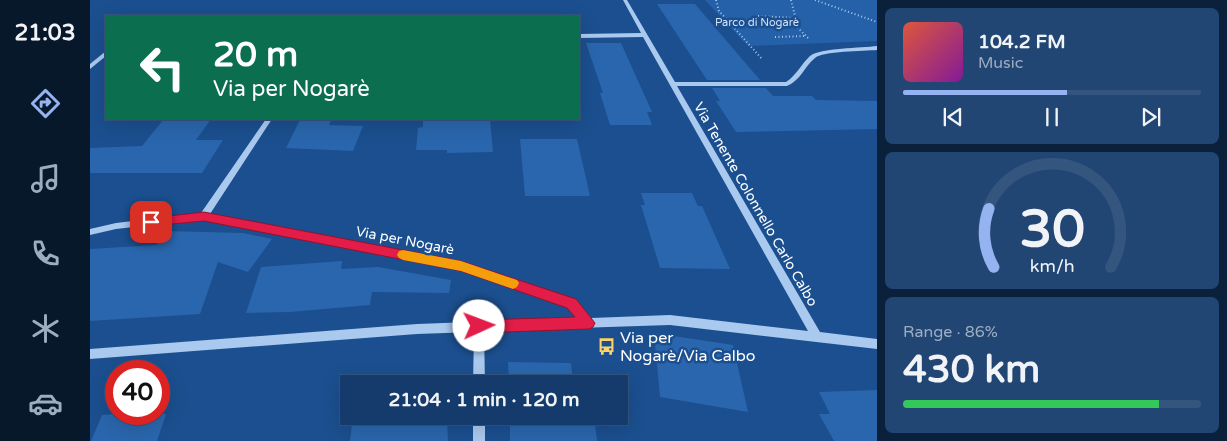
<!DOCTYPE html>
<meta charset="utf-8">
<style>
body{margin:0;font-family:"Varela Round",sans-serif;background:#214673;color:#f1f3f6;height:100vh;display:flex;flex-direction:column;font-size:19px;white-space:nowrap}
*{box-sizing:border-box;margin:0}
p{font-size:16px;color:#9dadc1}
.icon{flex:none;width:28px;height:28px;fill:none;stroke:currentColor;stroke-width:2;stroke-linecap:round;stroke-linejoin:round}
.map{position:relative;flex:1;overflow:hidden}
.sheet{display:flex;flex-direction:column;gap:8px;padding:8px;background:#0b203b;width:350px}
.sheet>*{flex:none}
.guide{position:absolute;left:15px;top:15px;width:475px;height:105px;border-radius:0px;box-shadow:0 5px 20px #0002,0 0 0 1px #33557e;background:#0b6e4f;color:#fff;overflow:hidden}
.speed{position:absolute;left:15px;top:360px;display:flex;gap:10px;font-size:25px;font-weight:700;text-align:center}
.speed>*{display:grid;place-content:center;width:65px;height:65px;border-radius:50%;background:#143b6b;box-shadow:0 5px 20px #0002,0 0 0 1px #33557e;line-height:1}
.speed .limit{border:8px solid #d22;background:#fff;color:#111}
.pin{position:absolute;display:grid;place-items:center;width:42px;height:42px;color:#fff;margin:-21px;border-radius:10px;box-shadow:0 2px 8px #0006}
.me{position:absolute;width:55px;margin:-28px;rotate:88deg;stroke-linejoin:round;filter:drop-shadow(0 0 4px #0008)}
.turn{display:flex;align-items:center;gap:18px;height:105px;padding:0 25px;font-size:22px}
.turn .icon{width:65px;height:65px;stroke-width:2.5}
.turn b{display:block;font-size:35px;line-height:42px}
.big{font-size:38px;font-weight:700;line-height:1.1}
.sheet .card{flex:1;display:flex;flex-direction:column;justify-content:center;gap:8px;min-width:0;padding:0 18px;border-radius:8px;background:#214673}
.sheet .dial{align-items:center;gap:0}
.dial svg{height:130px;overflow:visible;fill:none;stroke:#33557e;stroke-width:7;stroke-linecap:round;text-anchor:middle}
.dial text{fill:#f1f3f6;stroke:none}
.song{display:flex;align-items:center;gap:15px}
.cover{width:60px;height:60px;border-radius:8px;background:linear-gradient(135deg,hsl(10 70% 55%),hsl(290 70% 35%))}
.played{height:5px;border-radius:2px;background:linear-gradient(90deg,#95b2f1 55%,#33557e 55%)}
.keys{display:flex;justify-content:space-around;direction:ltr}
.charge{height:8px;border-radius:4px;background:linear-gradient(90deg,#34c759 86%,#33557e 0)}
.trip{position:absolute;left:250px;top:375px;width:288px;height:50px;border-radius:0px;background:#143b6b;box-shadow:0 5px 20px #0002,0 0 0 1px #33557e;font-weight:700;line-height:50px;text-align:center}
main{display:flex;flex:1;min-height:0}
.dock{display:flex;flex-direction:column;width:90px;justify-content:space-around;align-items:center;background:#08182b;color:#9dadc1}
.dock .icon{width:35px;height:35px}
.dock .current{color:#95b2f1}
.dock b{font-size:22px;color:#f1f3f6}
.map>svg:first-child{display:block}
.green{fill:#2461a8}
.building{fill:#2a66ad}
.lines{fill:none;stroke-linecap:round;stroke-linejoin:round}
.path{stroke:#a9c9ee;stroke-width:2;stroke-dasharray:1 2.5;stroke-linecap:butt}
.minor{fill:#a9c9ee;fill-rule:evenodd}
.route{fill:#e11d48;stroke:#92132f}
.slow{fill:#f59e0b}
.labels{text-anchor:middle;stroke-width:5;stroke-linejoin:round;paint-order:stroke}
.far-park-label{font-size:11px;fill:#cfe3fa;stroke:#1b4f8f}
.street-label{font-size:14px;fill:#fff;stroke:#1b4f8f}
.near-poi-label{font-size:16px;fill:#fff;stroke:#1b4f8f;text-anchor:start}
</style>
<main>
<nav class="dock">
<b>21:03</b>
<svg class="icon current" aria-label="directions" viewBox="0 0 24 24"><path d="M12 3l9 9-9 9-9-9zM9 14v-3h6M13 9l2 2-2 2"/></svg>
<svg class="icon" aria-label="music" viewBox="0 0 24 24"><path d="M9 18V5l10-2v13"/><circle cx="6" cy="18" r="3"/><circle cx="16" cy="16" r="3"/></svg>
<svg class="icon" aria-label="phone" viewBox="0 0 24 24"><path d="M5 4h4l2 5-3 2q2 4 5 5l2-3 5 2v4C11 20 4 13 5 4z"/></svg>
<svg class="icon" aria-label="climate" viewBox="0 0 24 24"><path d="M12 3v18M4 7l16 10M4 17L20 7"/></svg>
<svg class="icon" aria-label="car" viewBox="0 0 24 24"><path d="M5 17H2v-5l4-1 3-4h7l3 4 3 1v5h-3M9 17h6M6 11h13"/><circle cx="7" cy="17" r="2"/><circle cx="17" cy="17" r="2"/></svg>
</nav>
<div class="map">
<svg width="787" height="441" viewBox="0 0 787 441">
<rect width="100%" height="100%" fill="#1b4f8f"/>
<path class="green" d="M615,0H787V41L658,46Z"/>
<path class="building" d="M567,4H605L670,80H617Z
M496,43H531L562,112H557L562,125H520L510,93H513Z
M622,88H676L683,96H722L726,100L787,101V129L646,132L626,101H630Z
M74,119H121L106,140H133L112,173H0V148L52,146Z
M400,119L403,152L357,153V150H326L328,128L333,127V120Z
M210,120H241L239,125L273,126L263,151L196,148Z
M430,139H487L500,196H435Z
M551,193H602L608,206H612L640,269L570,268L551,205H555Z
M74,231L153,233L182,239L158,272L128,262L110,314L0,321V249L66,245Z
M252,261L251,269L288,267L361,280L359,293L282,292L280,305L200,312L156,313L171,267Z
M564,333L643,345L658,412L570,397Z
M418,362L481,363L483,384H419Z
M787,390V441H744L729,414H740L729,392Z
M27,414H76L67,441H1L12,415Z
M263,416H357L358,441H260Z
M420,416H504L507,441H420Z"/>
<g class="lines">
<path class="path" d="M626,0L629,11L672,59
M701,0L708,28L719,39
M725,0L787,22
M668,16L705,18
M685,37L715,36"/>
<path class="minor" d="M533,0H537L585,82H696C707,75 711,64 720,56C730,48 772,48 787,46V50C774,51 732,51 725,58C714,67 711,80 697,86H587L730,332L787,339V349L580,325L394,331L395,384H383L384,332L327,334L0,359V349L327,324L489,318L478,306L371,270L114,219L26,229L0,235V229L26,223L111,213L176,119H182L120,214L371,262L486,300L501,318L580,315L718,331L553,37L489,38V34L551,33Z
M16,51V56L0,69V64Z
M383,416H395V441H383Z"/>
</g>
<path class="route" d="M114,212L371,261L486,299L505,323L503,327L499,329L389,333L384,331L382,326L384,322L389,320L485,317L477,308L371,271L114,221L61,226L55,222L61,218Z"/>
<path class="slow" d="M313,250L371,261L427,280L429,283L427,287L423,289L371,271L313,260L309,258L307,255L309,251Z"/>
<defs>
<symbol id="bus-bare" viewBox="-9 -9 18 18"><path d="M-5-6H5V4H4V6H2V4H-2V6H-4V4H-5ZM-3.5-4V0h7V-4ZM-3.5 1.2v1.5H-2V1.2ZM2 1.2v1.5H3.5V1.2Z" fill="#ffd166" stroke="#1b4f8f" stroke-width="2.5" paint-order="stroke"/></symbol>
</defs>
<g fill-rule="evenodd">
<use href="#bus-bare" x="504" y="334" width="25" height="25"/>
</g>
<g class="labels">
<g class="far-park-label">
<text x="667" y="26">Parco di Nogarè</text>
</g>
<g class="street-label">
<text transform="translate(666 204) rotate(60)" y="5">Via Tenente Colonnello Carlo Calbo</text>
<text transform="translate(315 240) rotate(11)" y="5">Via per Nogarè</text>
</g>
<g class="near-poi-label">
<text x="530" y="343">Via per<tspan x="530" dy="18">Nogarè/Via Calbo</tspan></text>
</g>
</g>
</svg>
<div class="speed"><div class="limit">40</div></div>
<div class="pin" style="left:61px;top:222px;background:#d93025"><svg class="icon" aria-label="arrive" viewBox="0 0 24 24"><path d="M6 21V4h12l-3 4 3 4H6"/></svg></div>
<svg class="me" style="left:389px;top:326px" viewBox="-20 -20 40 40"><circle r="19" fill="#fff"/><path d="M0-13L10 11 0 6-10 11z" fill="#e11d48"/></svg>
<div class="trip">21:04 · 1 min · 120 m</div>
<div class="guide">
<div class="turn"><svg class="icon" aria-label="left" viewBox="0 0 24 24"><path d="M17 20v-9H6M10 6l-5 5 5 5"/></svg><div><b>20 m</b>Via per Nogarè</div></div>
</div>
</div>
<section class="sheet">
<div class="card">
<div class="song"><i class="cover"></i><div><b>104.2 FM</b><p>Music</p></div></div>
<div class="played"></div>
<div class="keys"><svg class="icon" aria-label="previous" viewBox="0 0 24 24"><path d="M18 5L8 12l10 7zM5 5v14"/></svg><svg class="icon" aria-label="pause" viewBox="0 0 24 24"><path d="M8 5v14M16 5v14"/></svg><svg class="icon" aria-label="next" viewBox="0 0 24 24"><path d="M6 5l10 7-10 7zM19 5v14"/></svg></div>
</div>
<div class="card dial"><svg viewBox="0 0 100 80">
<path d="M14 69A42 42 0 1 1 86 69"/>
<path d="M14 69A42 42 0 0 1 11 33" stroke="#95b2f1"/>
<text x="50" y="56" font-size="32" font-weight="700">30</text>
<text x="50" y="72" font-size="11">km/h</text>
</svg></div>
<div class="card"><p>Range · 86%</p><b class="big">430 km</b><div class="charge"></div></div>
</section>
</main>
